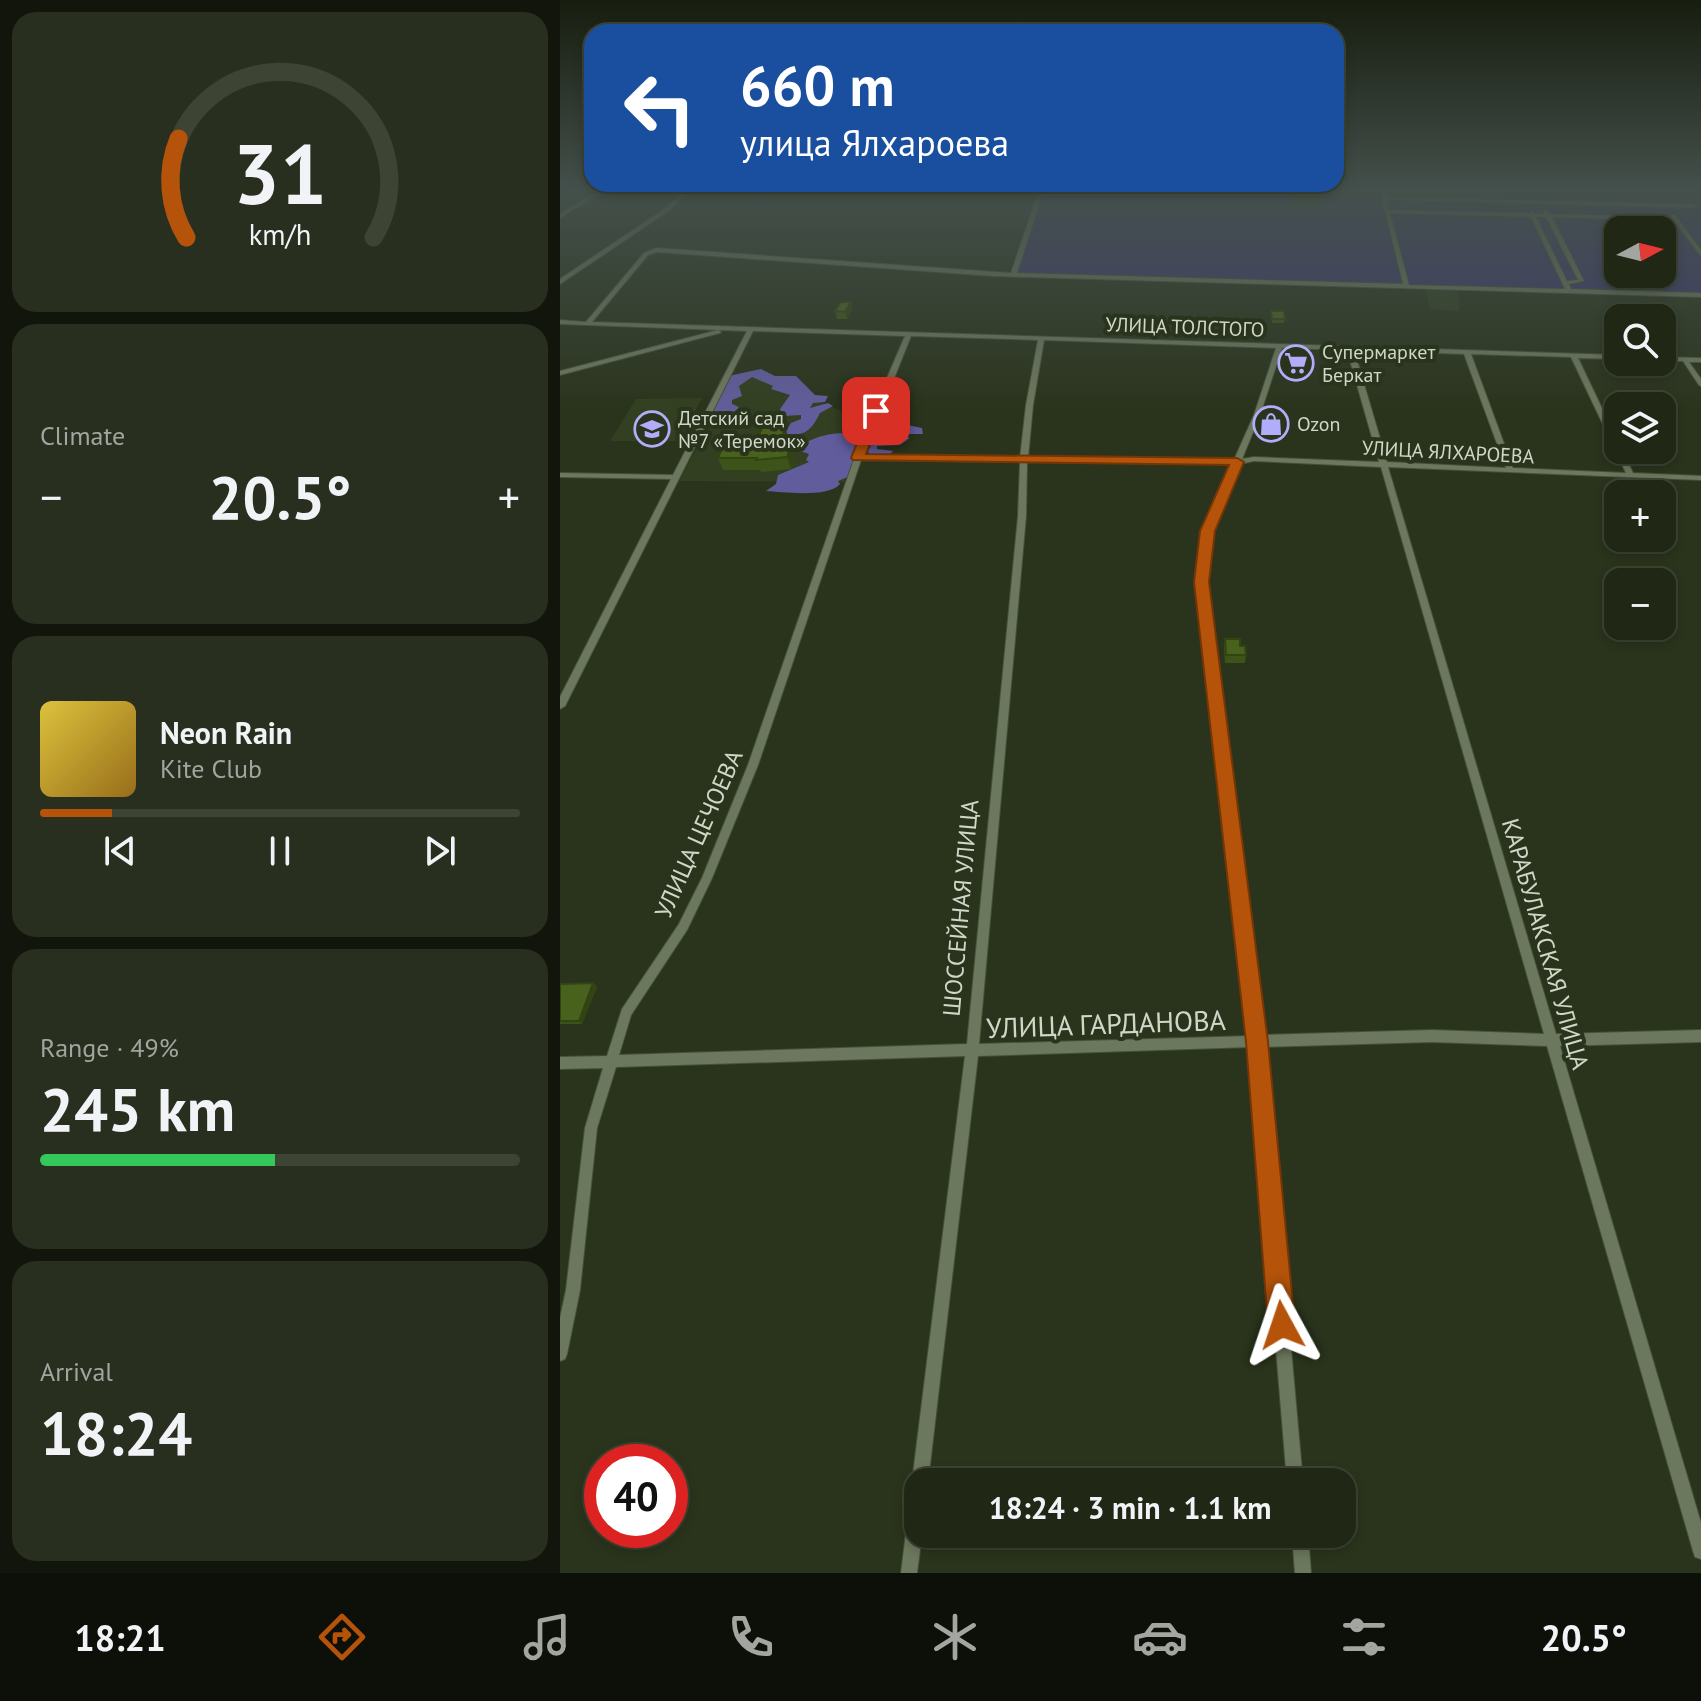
<!DOCTYPE html>
<meta charset="utf-8">
<style>
body{margin:0;font-family:"PT Sans",sans-serif;background:#282f1e;color:#f1f3f6;height:100vh;display:flex;flex-direction:column;font-size:30px;white-space:nowrap}
*{box-sizing:border-box;margin:0}
p{font-size:26px;color:#a2a5a0}
.icon{flex:none;width:44px;height:44px;fill:none;stroke:currentColor;stroke-width:2;stroke-linecap:round;stroke-linejoin:round}
.map{position:relative;flex:1;overflow:hidden}
.drawer{display:flex;flex-direction:column;gap:12px;padding:12px;background:#12150c;width:560px}
.drawer>*{flex:none}
.banner{position:absolute;left:24px;top:24px;width:760px;height:168px;border-radius:24px;box-shadow:0 4px 12px #0003,0 0 0 2px #3d4434;background:#1a4fa0;color:#fff;overflow:hidden}
.needle{width:52px;rotate:83deg}
.buttons{position:absolute;left:1044px;top:216px;display:grid;gap:16px}
.buttons a{display:grid;place-items:center;width:72px;height:72px;border-radius:16px;background:#202715;box-shadow:0 4px 12px #0003,0 0 0 2px #3d4434;font-size:40px}
.speed{position:absolute;left:24px;top:1444px;display:flex;gap:16px;font-size:40px;font-weight:700;text-align:center}
.speed>*{display:grid;place-content:center;width:104px;height:104px;border-radius:50%;background:#202715;box-shadow:0 4px 12px #0003,0 0 0 2px #3d4434;line-height:1}
.speed .limit{border:12px solid #d22;background:#fff;color:#111}
.pin{position:absolute;display:grid;place-items:center;width:68px;height:68px;color:#fff;margin:-34px;border-radius:16px;box-shadow:0 4px 12px #0006}
.me{position:absolute;width:88px;margin:-44px;rotate:355deg;stroke-linejoin:round;filter:drop-shadow(0 0 6px #0008)}
.turn{display:flex;align-items:center;gap:28px;height:168px;padding:0 24px;font-size:36px}
.turn .icon{width:104px;height:104px;stroke-width:2.5}
.turn b{display:block;font-size:56px;line-height:68px}
.big{font-size:60px;font-weight:700;line-height:1.1}
.drawer .tile{flex:1;display:flex;flex-direction:column;justify-content:center;gap:12px;min-width:0;padding:0 28px;border-radius:24px;background:#282f1e}
.drawer .dial{align-items:center;gap:0}
.dial svg{height:208px;overflow:visible;fill:none;stroke:#3d4434;stroke-width:7;stroke-linecap:round;text-anchor:middle}
.dial text{fill:#f1f3f6;stroke:none}
.song{display:flex;align-items:center;gap:24px}
.cover{width:96px;height:96px;border-radius:12px;background:linear-gradient(135deg,hsl(50 70% 55%),hsl(40 70% 35%))}
.played{height:8px;border-radius:4px;background:linear-gradient(90deg,#b45309 15%,#3d4434 15%)}
.keys{display:flex;justify-content:space-around;direction:ltr}
.heat{display:flex;justify-content:space-between;align-items:center;font-size:44px;direction:ltr}
.charge{height:12px;border-radius:6px;background:linear-gradient(90deg,#34c759 49%,#3d4434 0)}
.trip{position:absolute;left:344px;top:1468px;width:452px;height:80px;border-radius:24px;background:#202715;box-shadow:0 4px 12px #0003,0 0 0 2px #3d4434;font-weight:700;line-height:80px;text-align:center}
.menu{display:flex;height:128px;justify-content:space-around;align-items:center;background:#0d1008;color:#a2a5a0}
.menu .icon{width:56px;height:56px}
.menu .on{color:#b45309}
.menu b{font-size:36px;color:#f1f3f6}
main{display:flex;flex:1;min-height:0}
.map>svg:first-child{display:block}
.built{fill:#323f20}
.green{fill:#3f3971;fill-rule:evenodd}
.forest{fill:#615d9c}
.lines{fill:none;stroke-linecap:round;stroke-linejoin:round}
.minor-casing{stroke:#48503c;stroke-width:2}
.minor{fill:#6c785d;fill-rule:evenodd}
.wall{fill:#3e5319}
.shaded-wall{fill:#324414}
.building{fill:#48611d;stroke:#324414;stroke-width:2}
.route{fill:#b45309;stroke:#753606;stroke-width:2}
.labels{text-anchor:middle;stroke-width:8;stroke-linejoin:round;paint-order:stroke}
.far-street-label{font-size:20px;fill:#d0d7c8;stroke:#2a341c}
.far-poi-label{font-size:20px;fill:#d0d7c8;stroke:#2a341c;text-anchor:start}
.street-label{font-size:24px;fill:#d0d7c8;stroke:#2a341c}
.near-street-label{font-size:28px;fill:#d0d7c8;stroke:#2a341c}
</style>
<main>
<section class="drawer">
<div class="tile dial"><svg viewBox="0 0 100 80">
<path d="M14 69A42 42 0 1 1 86 69"/>
<path d="M14 69A42 42 0 0 1 11 31" stroke="#b45309"/>
<text x="50" y="56" font-size="32" font-weight="700">31</text>
<text x="50" y="72" font-size="11">km/h</text>
</svg></div>
<div class="tile"><p>Climate</p>
<div class="heat"><a>−</a><b class="big">20.5°</b><a>+</a></div>
</div>
<div class="tile">
<div class="song"><i class="cover"></i><div><b>Neon Rain</b><p>Kite Club</p></div></div>
<div class="played"></div>
<div class="keys"><svg class="icon" aria-label="previous" viewBox="0 0 24 24"><path d="M18 5L8 12l10 7zM5 5v14"/></svg><svg class="icon" aria-label="pause" viewBox="0 0 24 24"><path d="M8 5v14M16 5v14"/></svg><svg class="icon" aria-label="next" viewBox="0 0 24 24"><path d="M6 5l10 7-10 7zM19 5v14"/></svg></div>
</div>
<div class="tile"><p>Range · 49%</p><b class="big">245 km</b><div class="charge"></div></div>
<div class="tile"><p>Arrival</p><b class="big">18:24</b></div>
</section>
<div class="map">
<svg width="1141" height="1573" viewBox="0 0 1141 1573">
<rect width="100%" height="100%" fill="#2a341c"/>
<path class="built" d="M866,289H897L900,311L870,309Z
M176,375H202L305,422L284,482L119,481Z
M142,398L120,441H50L76,399Z"/>
<path class="green" d="M482,190H1141V295L454,273ZM1058,230H1102V274H1058Z"/>
<path class="forest" d="M201,369L215,376H236L255,395L268,396L265,402L253,403L250,408L268,403L273,406L260,413C252,429 246,437 224,434L231,423L241,419V415L223,416L220,409L230,395L211,389L213,386L192,377L179,386L182,396L172,400V404L179,407C173,415 162,417 160,427L149,425V421L144,419L149,411L146,409L162,395L155,391L161,385L159,382L173,375Z
M342,424L362,428L363,434H341L350,438L340,445L317,446V449L333,451L329,455L310,456L308,451L311,446H308L288,477L278,481L280,484C269,498 222,492 206,491L216,484L218,475L249,462L246,460L249,454L237,450C250,434 288,429 300,437L315,426L330,428Z"/>
<g class="lines">
<defs>
<path id="minor" d="M39,190H45L0,218V214Z
M126,190H131L107,212L0,284V279L103,210Z
M479,190H484L457,273L843,284L820,190H825L826,197L1133,204L1136,206L1133,208L827,200L829,210L970,213L972,211L975,214H985L983,211L986,209L990,214L1111,217V215H1115L1141,250V256L1114,221L992,217L1024,281L1009,284L1011,289L1141,293V297L433,276L97,252L88,255L32,322L1058,355V359L1018,358L1058,442V450H1062L1073,473L1141,476V480L828,467L996,1034L1141,1030V1042L1000,1046L1141,1523V1559L1135,1557L1133,1551L987,1046L872,1042L704,1047L743,1482H727L691,1047L418,1056L368,1482H358V1489L354,1488L352,1482L405,1056L56,1067L37,1128L20,1290L7,1354L5,1359L0,1361V1318L6,1290L25,1128L43,1068L0,1069V1057L47,1056L62,1009L119,924L142,878L188,765L302,436L345,336L193,331L5,706L0,709V697L111,479L0,477V473L113,475L187,331L0,324V320L26,322L84,253L96,248L451,273ZM830,213L971,217L1005,289L849,285ZM976,217H986L1018,280L1007,281ZM351,336L478,340L466,405L460,458L303,456ZM484,340L716,348L694,415L674,460L468,458L473,405ZM722,348L787,350L819,462L694,457L682,459L700,415ZM794,350L904,354L946,468L827,462ZM911,354L1011,357L1066,473L953,468ZM301,460L460,462L458,516L407,1044L59,1055L71,1015L127,930L152,878L198,765ZM694,461L821,467L984,1034L872,1030L702,1035L645,582L652,531L680,464ZM467,462L673,464L644,531L637,582L690,1036L419,1044L466,516Z
M158,330L161,332L160,333L0,375V371Z
M1102,357L1141,358V362H1129L1141,379V386L1139,385L1123,361H1102Z
M358,1492V1534H362L357,1573H341L350,1500L352,1494Z
M732,1534H748L751,1573H735Z"/>
</defs>
<use href="#minor" class="minor-casing"/>
<use href="#minor" class="minor"/>
</g>
<path class="wall" d="M731,190H761L762,197L761,207H732Z
M1074,190H1128L1127,192Z
M291,302L292,310L287,319H277L275,311Z
M711,311L725,319L724,323H712Z
M225,427L229,439L227,446L235,459L231,469L201,472L200,470H163L158,458L194,448Z
M665,639L680,646L686,655L685,663H665L664,647Z
M33,983L37,987L22,1024H0V984Z"/>
<path class="shaded-wall" d="M291,302L292,310L287,319L285,312Z
M225,427L229,439L227,446L229,453L227,457L221,441Z
M231,447L235,459L231,469L227,457Z
M33,983L37,987L22,1024L19,1021Z"/>
<path class="building" d="M733,190H761L762,197L733,196Z
M281,302H291L285,312L275,311Z
M711,311H724L725,319H712Z
M225,427L221,441H225L222,447H231L227,457L196,460L197,458H158L162,448H194L202,428Z
M665,639H680V646H685L686,655H666Z
M33,983L19,1021H0V984Z"/>
<linearGradient id="sky" x2="0" y2="1"><stop stop-color="#171d0f"/><stop offset="0.46" stop-color="#44504b"/><stop offset="1" stop-color="#44504b" stop-opacity="0"/></linearGradient>
<rect width="1141" height="411" fill="url(#sky)"/>
<path class="route" d="M316,407L323,411L306,454L677,458L684,462L655,531L649,582L708,1042L735,1325L731,1334L722,1338L712,1334L708,1325L686,1042L634,582L640,531L669,465L293,460L291,458L310,411Z"/>
<defs>
<symbol id="supermarket-ring" viewBox="-11 -11 22 22"><circle r="9.5" fill="#2a341c" stroke="#b1adfa" stroke-width="1.5"/><path d="M-6-5.5h2.5l.6 2H6L4.5 2H-2.5L-4.4-4H-6ZM-1.5 3.2a1.3 1.3 0 1 0 .1 0ZM3 3.2a1.3 1.3 0 1 0 .1 0Z" fill="#b1adfa"/></symbol>
<symbol id="shop-ring" viewBox="-11 -11 22 22"><circle r="9.5" fill="#2a341c" stroke="#b1adfa" stroke-width="1.5"/><path d="M-5-2.5h2.3a2.7 3.5 0 0 1 5.4 0H5L5.5 6h-11ZM-1.5-2.5h3a1.5 2.3 0 0 0-3 0Z" fill="#b1adfa"/></symbol>
<symbol id="school-ring" viewBox="-11 -11 22 22"><circle r="9.5" fill="#2a341c" stroke="#b1adfa" stroke-width="1.5"/><path d="M0-5L7-2L0 1L-7-2ZM-4 1L0 2.5L4 1V4Q0 6-4 4Z" fill="#b1adfa"/></symbol>
</defs>
<g fill-rule="evenodd">
<use href="#supermarket-ring" x="716" y="343" width="40" height="40"/>
<use href="#shop-ring" x="691" y="404" width="40" height="40"/>
<use href="#school-ring" x="72" y="409" width="40" height="40"/>
</g>
<g class="labels">
<g class="far-street-label">
<text transform="translate(625 327) rotate(2)" y="7">УЛИЦА ТОЛСТОГО</text>
<text transform="translate(888 452) rotate(3)" y="7">УЛИЦА ЯЛХАРОЕВА</text>
</g>
<g class="far-poi-label">
<text x="762" y="359">Супермаркет<tspan x="762" dy="23">Беркат</tspan></text>
<text x="118" y="425">Детский сад<tspan x="118" dy="23">№7 «Теремок»</tspan></text>
<text x="737" y="431">Ozon</text>
</g>
<g class="street-label">
<text transform="translate(139 834) rotate(-66)" y="8">УЛИЦА ЦЕЧОЕВА</text>
<text transform="translate(401 908) rotate(-85)" y="8">ШОССЕЙНАЯ УЛИЦА</text>
<text transform="translate(985 944) rotate(74)" y="8">КАРАБУЛАКСКАЯ УЛИЦА</text>
</g>
<g class="near-street-label">
<text transform="translate(546 1024) rotate(-2)" y="10">УЛИЦА ГАРДАНОВА</text>
</g>
</g>
</svg>
<div class="buttons">
<a><svg class="needle" viewBox="-14 -14 28 28"><path d="M0-13l5 13h-10z" fill="#e53935"/><path d="M0 13l5-13h-10z" fill="#a2a5a0"/></svg></a>
<a><svg class="icon" aria-label="search" viewBox="0 0 24 24"><circle cx="10" cy="10" r="6"/><path d="M15 15l6 6"/></svg></a>
<a><svg class="icon" aria-label="layers" viewBox="0 0 24 24"><path d="M12 4l9 5-9 5-9-5zM3 14l9 5 9-5"/></svg></a>
<a>+</a>
<a>−</a>
</div>
<div class="speed"><div class="limit">40</div></div>
<div class="pin" style="left:316px;top:411px;background:#d93025"><svg class="icon" aria-label="arrive" viewBox="0 0 24 24"><path d="M6 21V4h12l-3 4 3 4H6"/></svg></div>
<svg class="me" style="left:722px;top:1325px" viewBox="-20 -20 40 40"><path d="M0-17L14 15 0 8-14 15z" fill="#b45309" stroke="#fff" stroke-width="4"/></svg>
<div class="trip">18:24 · 3 min · 1.1 km</div>
<div class="banner">
<div class="turn"><svg class="icon" aria-label="left" viewBox="0 0 24 24"><path d="M17 20v-9H6M10 6l-5 5 5 5"/></svg><div><b>660 m</b>улица Ялхароева</div></div>
</div>
</div>
</main>
<nav class="menu">
<b>18:21</b>
<svg class="icon on" aria-label="directions" viewBox="0 0 24 24"><path d="M12 3l9 9-9 9-9-9zM9 14v-3h6M13 9l2 2-2 2"/></svg>
<svg class="icon" aria-label="music" viewBox="0 0 24 24"><path d="M9 18V5l10-2v13"/><circle cx="6" cy="18" r="3"/><circle cx="16" cy="16" r="3"/></svg>
<svg class="icon" aria-label="phone" viewBox="0 0 24 24"><path d="M5 4h4l2 5-3 2q2 4 5 5l2-3 5 2v4C11 20 4 13 5 4z"/></svg>
<svg class="icon" aria-label="climate" viewBox="0 0 24 24"><path d="M12 3v18M4 7l16 10M4 17L20 7"/></svg>
<svg class="icon" aria-label="car" viewBox="0 0 24 24"><path d="M5 17H2v-5l4-1 3-4h7l3 4 3 1v5h-3M9 17h6M6 11h13"/><circle cx="7" cy="17" r="2"/><circle cx="17" cy="17" r="2"/></svg>
<svg class="icon" aria-label="filters" viewBox="0 0 24 24"><path d="M4 7h16M4 17h16"/><circle cx="9" cy="7" r="2"/><circle cx="15" cy="17" r="2"/></svg>
<b>20.5°</b>
</nav>
